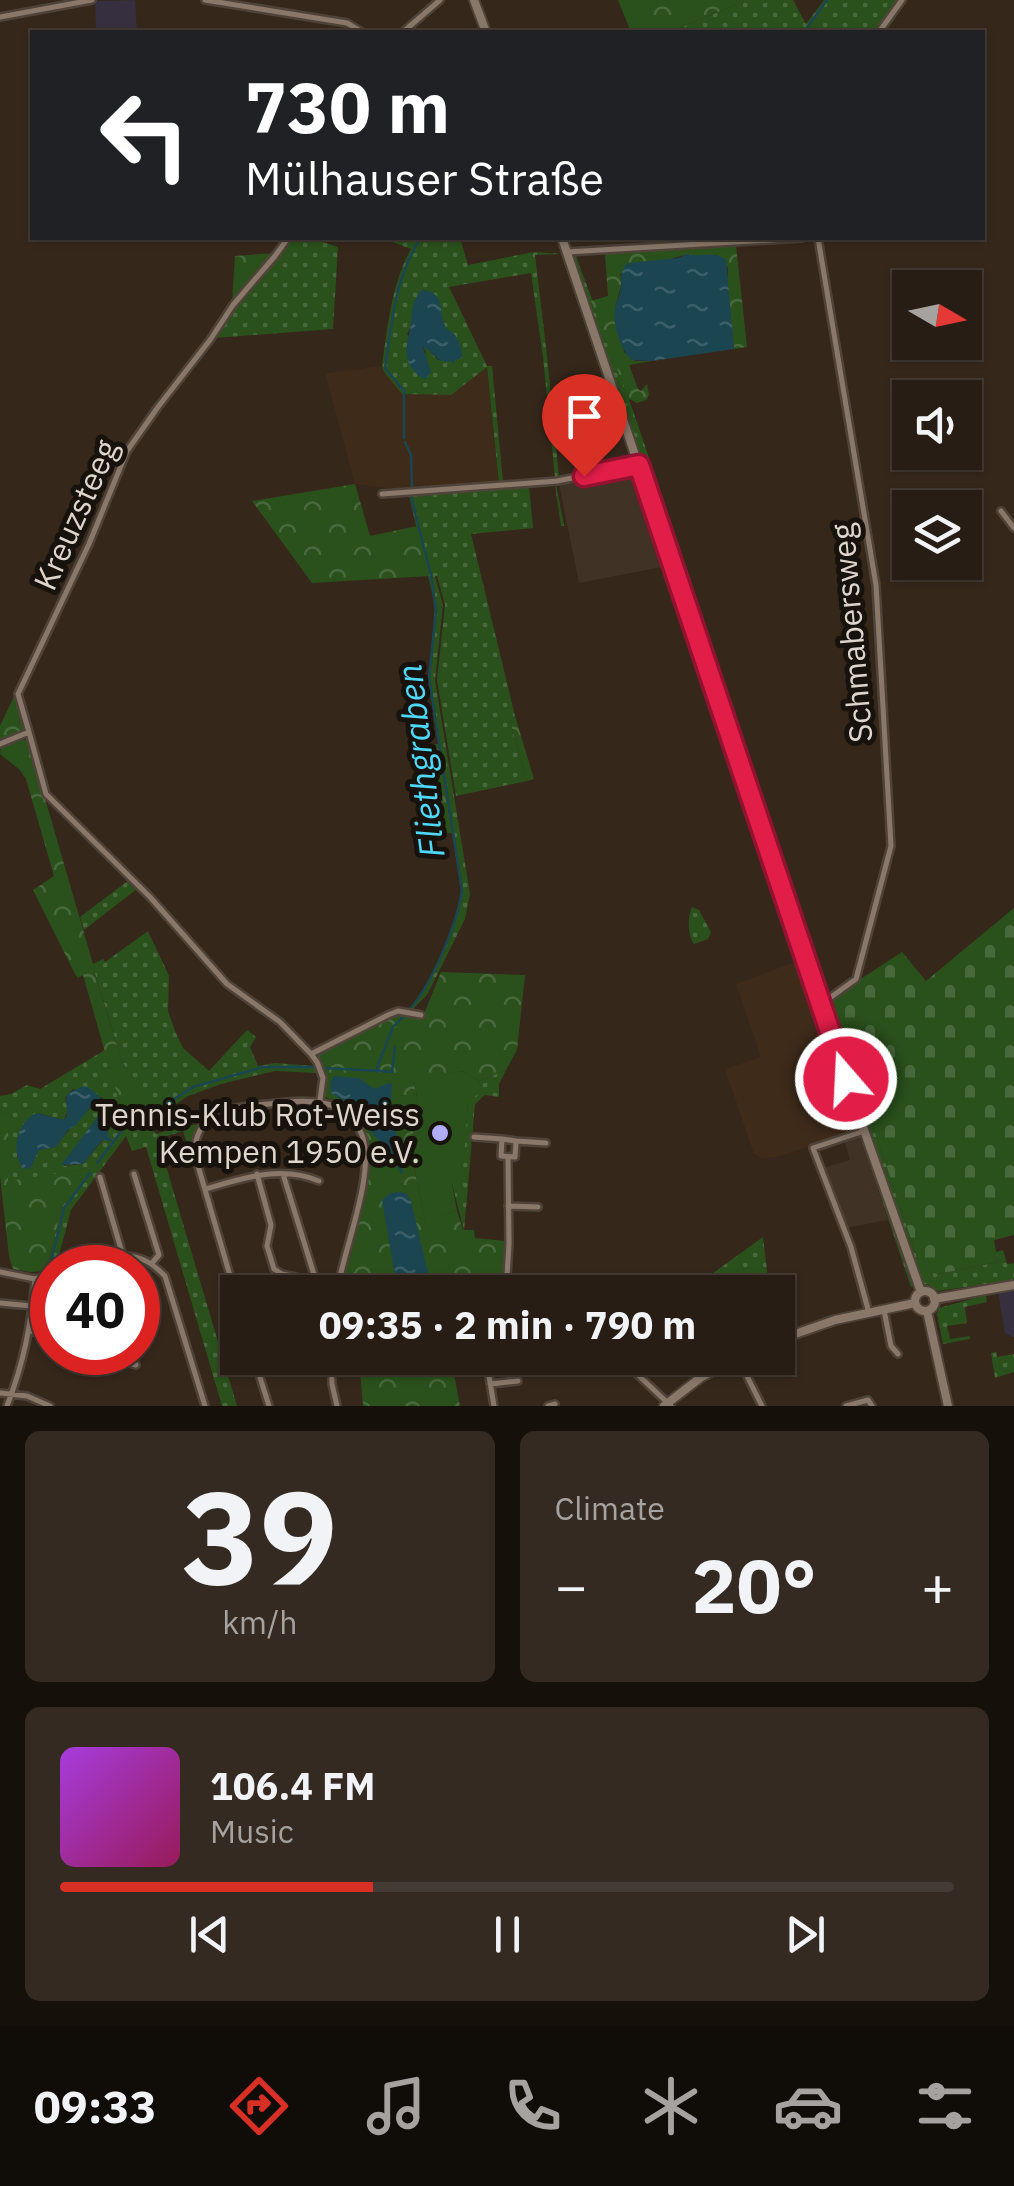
<!DOCTYPE html>
<meta charset="utf-8">
<style>
body{margin:0;font-family:"IBM Plex Sans",sans-serif;background:#342a22;color:#f1f3f6;height:100vh;display:flex;flex-direction:column;font-size:38px;white-space:nowrap}
*{box-sizing:border-box;margin:0}
p{font-size:32px;color:#a5a2a0}
.icon{flex:none;width:55px;height:55px;fill:none;stroke:currentColor;stroke-width:2;stroke-linecap:round;stroke-linejoin:round}
.map{position:relative;height:1406px;overflow:hidden}
.drawer{display:flex;flex-direction:column;gap:25px;padding:25px;background:#16100b;flex:1}
.drawer>*{flex:none}
.top-card{position:absolute;left:30px;top:30px;width:955px;height:210px;border-radius:0px;box-shadow:0 2px 8px #0004,0 0 0 2px #443b34;background:#202124;color:#fff;overflow:hidden}
.needle{width:65px;rotate:99deg}
.controls{position:absolute;left:892px;top:270px;display:grid;gap:20px}
.controls a{display:grid;place-items:center;width:90px;height:90px;border-radius:0px;background:#281d14;box-shadow:0 2px 8px #0004,0 0 0 2px #443b34;font-size:50px}
.speed{position:absolute;left:30px;top:1245px;display:flex;gap:20px;font-size:50px;font-weight:700;text-align:center}
.speed>*{display:grid;place-content:center;width:130px;height:130px;border-radius:50%;background:#281d14;box-shadow:0 2px 8px #0004,0 0 0 2px #443b34;line-height:1}
.speed .limit{border:15px solid #d22;background:#fff;color:#111}
.pin{position:absolute;display:grid;place-items:center;width:85px;height:85px;color:#fff;margin:-102px -42px;border-radius:50% 50% 50% 0;rotate:-45deg;box-shadow:0 0 10px #0007}
.pin .icon{rotate:45deg}
.me{position:absolute;width:110px;margin:-55px;rotate:341deg;stroke-linejoin:round;filter:drop-shadow(0 0 8px #0008)}
.turn{display:flex;align-items:center;gap:35px;height:210px;padding:0 50px;font-size:45px}
.turn .icon{width:130px;height:130px;stroke-width:2.5}
.turn b{display:block;font-size:70px;line-height:85px}
.big{font-size:75px;font-weight:800;line-height:1.1}
.drawer .tile{flex:1;display:flex;flex-direction:column;justify-content:center;gap:15px;min-width:0;padding:0 35px;border-radius:15px;background:#342a22}
.drawer .dial{align-items:center;gap:0}
.dial b{font-size:130px;line-height:1}
.song{display:flex;align-items:center;gap:30px}
.cover{width:120px;height:120px;border-radius:15px;background:linear-gradient(135deg,hsl(280 70% 55%),hsl(330 70% 35%))}
.played{height:10px;border-radius:5px;background:linear-gradient(90deg,#d93025 35%,#443b34 35%)}
.keys{display:flex;justify-content:space-around;direction:ltr}
.heat{display:flex;justify-content:space-between;align-items:center;font-size:55px;direction:ltr}
.drawer .tiles{flex:1;display:grid;gap:25px;grid-template-columns:1fr 1fr}
.tile:last-child{grid-column:span 2}
.trip{position:absolute;left:220px;top:1275px;width:575px;height:100px;border-radius:0px;background:#281d14;box-shadow:0 2px 8px #0004,0 0 0 2px #443b34;font-weight:800;line-height:100px;text-align:center}
.tabs{display:flex;height:160px;justify-content:space-around;align-items:center;background:#100c08;color:#a5a2a0}
.tabs .icon{width:70px;height:70px}
.tabs .on{color:#d93025}
.tabs b{font-size:45px;color:#f1f3f6}
.map>svg:first-child{display:block}
.commercial{fill:#413226}
.built{fill:#3f2b1a}
.education{fill:#352f3f}
.grass{fill:url(#grass-dots);fill-rule:evenodd}
.forest{fill:url(#forest-crowns)}
.cemetery{fill:url(#cemetery-stones)}
.pitch{fill:#2a511c}
.water{fill:url(#water-ripples)}
.lines{fill:none;stroke-linecap:round;stroke-linejoin:round}
.stream{stroke:#1a4551;stroke-width:2.5}
.street-casing{stroke:#4f4339;stroke-width:10}
.secondary-casing{stroke:#4f4339;stroke-width:12}
.street{stroke:#89786a;stroke-width:5}
.secondary{stroke:#89786a;stroke-width:8}
.route-casing{stroke:#92132f;stroke-width:25}
.route{stroke:#e11d48;stroke-width:18}
.poi-dot{fill:#b2adf9;stroke:#18120c;stroke-width:4}
.labels{text-anchor:middle;stroke-width:10;stroke-linejoin:round;paint-order:stroke}
.street-label{font-size:32px;fill:#ded5cd;stroke:#18120c}
.poi-label{font-size:32px;fill:#ded5cd;stroke:#18120c;text-anchor:end}
.water-label{font-size:35px;font-style:italic;fill:#4dd8fc;stroke:#18120c}
</style>
<div class="map">
<svg width="1014" height="1406" viewBox="0 0 1014 1406">
<defs>
<pattern id="grass-dots" width="8" height="8" patternUnits="userSpaceOnUse" patternTransform="scale(2.5)"><rect width="8" height="8" fill="#2a511c"/><path d="M2 2h.1M6 6h.1" fill="none" stroke="#48693c" stroke-width="1.8" stroke-linecap="round"/></pattern>
<pattern id="forest-crowns" width="20" height="18" patternUnits="userSpaceOnUse" patternTransform="scale(2.5)"><rect width="20" height="18" fill="#2a511c"/><path d="M2 6a3 3 0 1 1 6 0M12 15a3 3 0 1 1 6 0" fill="none" stroke="#48693c"/></pattern>
<pattern id="cemetery-stones" width="16" height="16" patternUnits="userSpaceOnUse" patternTransform="scale(2.5)"><rect width="16" height="16" fill="#2a511c"/><path d="M2 7V4a2 2 0 0 1 4 0v3zM10 15v-3a2 2 0 0 1 4 0v3z" fill="#48693c"/></pattern>
<pattern id="water-ripples" width="26" height="14" patternUnits="userSpaceOnUse" patternTransform="scale(2.5)"><rect width="26" height="14" fill="#1a4551"/><path d="M2 4q2-2 4 0t4 0M15 11q2-2 4 0t4 0" fill="none" stroke="#3b5f69"/></pattern>
</defs>
<rect width="100%" height="100%" fill="#36271b"/>
<path class="commercial" d="M635,469L667,566L579,583L559,483Z
M860,1135L888,1220L846,1228L823,1168L850,1160L844,1140Z"/>
<path class="built" d="M382,366L384,372L402,394L487,367L499,483L409,491L355,484L326,376L328,373Z
M800,960L859,1131L776,1157L761,1158L754,1154L725,1069L761,1057L736,984Z"/>
<path class="education" d="M135,0L137,32H96L95,1Z
M1010,1290L1014,1291V1337H1012L1005,1333L998,1293Z"/>
<path class="grass" d="M736,0H793L806,24L824,0H898L876,32H670L737,4Z
M292,238H312L338,247L333,329L215,338L236,306Z
M382,238H460L468,265L534,252L564,254L632,463L629,466L556,479L499,483L487,367L451,395L402,394L384,372L382,366C388,326 391,285 411,249ZM561,254L632,462L559,477L547,356L535,255ZM531,273L543,357L555,478L503,482L492,366H487L449,287ZM411,326L455,364L452,361L438,360L425,346H423L427,355L407,334Z
M576,256L629,399L693,587L691,588L829,996L823,998L573,259Z
M635,469L673,577L859,1123L857,1127Z
M552,483L556,484L564,526H561L555,485L529,486L533,528L471,534L515,716L510,721L527,781L456,796L437,680L445,605L437,576H435L443,605L435,680L470,894L465,919L427,995L411,1011H408C431,984 457,926 461,891L429,684L435,605L409,496Z
M129,880L138,888L84,930L80,917Z
M692,907L699,910L711,932L708,939L694,944C688,937 687,916 692,907Z
M148,931L169,976L168,1011L175,1031L183,1048L209,1071L247,1030L256,1037L250,1047L258,1066L275,1063L315,1066L318,1073L275,1071L221,1084L188,1096L148,1123L156,1134L182,1126L200,1124L194,1136L192,1148L189,1150L183,1131L158,1139L237,1406H222L146,1147L132,1151L126,1136L71,1210L56,1267L52,1268V1271H46L62,1207L85,1169L7,1182L8,1115L0,1110V1096L11,1094L27,1085L40,1089L105,1050L125,1123L139,1119L163,1102L147,1099L122,1062L94,970ZM73,1089L103,1098L110,1125L107,1135L83,1164L63,1166L100,1114L98,1106L96,1104C85,1110 64,1135 56,1147L39,1150L36,1155L17,1157V1142L37,1113L64,1120L68,1109L65,1098Z
M506,1070L499,1084V1097L485,1095L475,1104L464,1231L452,1183L461,1184L468,1102L480,1088L479,1081Z
M863,1096L919,1263L938,1274L998,1262L996,1252L1003,1250L1007,1264L1014,1263V1280L938,1291L927,1284L924,1285L858,1100Z
M860,1135L863,1136L915,1286L911,1287Z
M763,1237L768,1279L742,1292H687Z
M986,1295L987,1302L965,1307L967,1323L947,1326L950,1339L970,1336V1339L943,1344L937,1314L939,1308Z
M996,1352L997,1357L1014,1354V1372L995,1378L991,1353Z"/>
<path class="forest" d="M618,0H736L737,4L670,32H631Z
M736,245L747,347L734,349L727,290L728,268L716,255L694,256L687,254L620,274L622,282L615,308L624,352L635,361H652L629,365L638,389L641,391L647,384L649,395L646,400L637,403L629,399L591,301L608,296L605,254Z
M275,253L232,302L235,256Z
M355,484L370,536L417,526L430,576L312,583L252,501Z
M18,688L16,698L25,730L0,742V726Z
M515,716L534,779L527,781L510,721Z
M20,739L28,740L93,964L103,959L105,962L94,971L122,1062L147,1098L165,1101L139,1118L140,1124L125,1130V1122L83,975L78,978L75,974L33,890L54,876L26,779L20,770L0,754L1,746Z
M424,744H438L452,833L435,834L424,766L427,765Z
M441,972L525,975L517,1050L506,1070L479,1081L463,1071L414,1081L420,1113L410,1116L417,1150L411,1152L426,1224L438,1222L437,1216L457,1211L463,1230H474L475,1238L505,1241L502,1292H341L366,1196L364,1194C371,1164 372,1129 345,1108C339,1103 330,1100 324,1096L326,1076L316,1057L317,1054L396,1014L402,1013L422,1019Z
M0,1110L8,1115V1181L85,1169L89,1171L62,1207L46,1271L30,1272L13,1269L9,1256L0,1176Z
M359,1358H451L460,1406H363Z"/>
<path class="cemetery" d="M1014,908V1235L994,1240L998,1262L938,1274L925,1271L919,1263L864,1099L880,1095L868,1048L848,1052L830,999L902,952L926,981Z"/>
<path class="pitch" d="M463,1071L479,1081L482,1091L468,1102L462,1184H452L457,1211L438,1216L439,1222L426,1225L411,1151L417,1149L410,1115L420,1113L414,1080Z"/>
<path class="water" d="M687,254C700,258 715,250 726,260L734,349L652,361L631,360C620,348 612,324 615,308C616,302 619,297 620,292C623,280 618,272 628,263L678,258Z
M422,290C448,292 437,315 447,329C449,331 452,332 454,334C460,341 462,350 462,358L455,360L454,365L452,361C437,365 434,351 423,347L431,372L425,380C402,365 405,352 410,329C413,313 410,302 422,290Z
M334,1076L359,1078L374,1089L389,1083L392,1084L391,1106L403,1173L401,1174L391,1153L370,1131L360,1115L350,1105L331,1093L330,1083Z
M84,1086C103,1093 114,1116 107,1135L112,1140L110,1142L103,1139L83,1164L61,1165L100,1114L98,1106L92,1105L76,1125L68,1130L56,1147L39,1150L31,1167L28,1169L22,1168C11,1149 17,1123 36,1113L64,1120C71,1111 63,1102 68,1093Z
M400,1192L407,1194L411,1201L428,1273L423,1285C411,1287 403,1285 395,1276L382,1200L391,1193Z"/>
<g class="lines">
<path class="stream" d="M804,32L827,0
M404,438V391L385,368C392,323 395,276 421,238
M405,442L411,455L412,488
M409,1010C432,984 457,925 462,890L429,678L436,611L431,575L411,497
M324,1068L380,1071L377,1068L393,1027L405,1015
M380,1071L392,1072L395,1047
M140,1121L193,1087L263,1067H315
M97,1163L124,1128
M49,1270L64,1208L90,1173"/>
<defs>
<path id="street" d="M205,0L347,23L362,32
M0,17L92,0
M403,32L440,0
M879,32L902,0
M818,238L876,585L891,846L856,979L820,1005
M567,252L802,238
M382,494L557,481L639,465
M1001,511L1014,528
M29,732L18,694L89,544L127,451L158,407L210,340L233,305L275,256L288,238
M0,744L29,732L46,794L150,897L227,984L280,1022L311,1054L317,1062L323,1078L320,1100
M311,1054L388,1015L398,1011L421,1015
M864,1131L813,1148L851,1247L869,1313
M474,1137L502,1139
M502,1139L516,1141L515,1157L501,1156Z
M516,1141L546,1143
M134,1174L159,1255L152,1263
M257,1174L271,1225L267,1246L274,1269L282,1274L338,1286
M283,1174L316,1281
M100,1177L123,1256L106,1261L107,1268
M206,1189C243,1178 281,1165 319,1181
M508,1206L538,1207
M123,1256C142,1256 152,1263 165,1276L205,1406
M81,1268L106,1261
M0,1272L35,1279L52,1274
M506,1292L509,1244L508,1157
M549,1292L550,1287
M0,1303L32,1306
M238,1303L194,1152C196,1138 199,1127 210,1119C226,1106 250,1106 269,1104C303,1100 347,1095 362,1135C376,1175 343,1250 337,1292
M884,1310L891,1346L898,1354
M31,1331L52,1337
M95,1352L136,1365
M254,1358L269,1406
M331,1358L332,1384L337,1406
M486,1358L494,1406
M620,1358L671,1406
M738,1358L762,1406
M490,1384L518,1381
M0,1393L27,1396L50,1406
M7,1406C24,1362 31,1325 35,1279
M548,1406L555,1404
M846,1406L868,1400L872,1406"/>
<path id="secondary" d="M474,0L486,32
M562,238L820,1005L921,1292
M915 1301a10 10 0 1 1 20 0a10 10 0 1 1-20 0Z
M934,1299L1014,1285
M927,1311L948,1406
M778,1340L835,1320L915,1303
M664,1406L700,1378L737,1358"/>
</defs>
<use href="#street" class="street-casing"/>
<use href="#secondary" class="secondary-casing"/>
<use href="#street" class="street"/>
<use href="#secondary" class="secondary"/>
</g>
<g class="lines">
<defs>
<path id="route" d="M584,476L639,465L846,1079"/>
</defs>
<use href="#route" class="route-casing"/>
<use href="#route" class="route"/>
</g>
<circle class="poi-dot" cx="440" cy="1133" r="10"/>
<g class="labels">
<g class="street-label">
<text transform="translate(76 515) rotate(-66)" y="11">Kreuzsteeg</text>
<text transform="translate(852 633) rotate(-95)" y="11">Schmabersweg</text>
</g>
<g class="poi-label">
<text x="420" y="1126">Tennis-Klub Rot-Weiss<tspan x="420" dy="37">Kempen 1950 e.V.</tspan></text>
</g>
<g class="water-label">
<text transform="translate(421 761) rotate(-97)" y="12">Fliethgraben</text>
</g>
</g>
</svg>
<div class="controls">
<a><svg class="needle" viewBox="-14 -14 28 28"><path d="M0-13l5 13h-10z" fill="#e53935"/><path d="M0 13l5-13h-10z" fill="#a5a2a0"/></svg></a>
<a><svg class="icon" aria-label="sound" viewBox="0 0 24 24"><path d="M4 9h4l5-4v14l-5-4H4zM17 9q2 3 0 6"/></svg></a>
<a><svg class="icon" aria-label="layers" viewBox="0 0 24 24"><path d="M12 4l9 5-9 5-9-5zM3 14l9 5 9-5"/></svg></a>
</div>
<div class="speed"><div class="limit">40</div></div>
<div class="pin" style="left:584px;top:476px;background:#d93025"><svg class="icon" aria-label="arrive" viewBox="0 0 24 24"><path d="M6 21V4h12l-3 4 3 4H6"/></svg></div>
<svg class="me" style="left:846px;top:1079px" viewBox="-20 -20 40 40"><circle r="17" fill="#e11d48" stroke="#fff" stroke-width="3"/><path d="M0-11L8 9 0 5-8 9z" fill="#fff"/></svg>
<div class="trip">09:35 · 2 min · 790 m</div>
<div class="top-card">
<div class="turn"><svg class="icon" aria-label="left" viewBox="0 0 24 24"><path d="M17 20v-9H6M10 6l-5 5 5 5"/></svg><div><b>730 m</b>Mülhauser Straße</div></div>
</div>
</div>
<section class="drawer">
<div class="tiles">
<div class="tile dial"><b>39</b><p>km/h</p></div>
<div class="tile"><p>Climate</p>
<div class="heat"><a>−</a><b class="big">20°</b><a>+</a></div>
</div>
<div class="tile">
<div class="song"><i class="cover"></i><div><b>106.4 FM</b><p>Music</p></div></div>
<div class="played"></div>
<div class="keys"><svg class="icon" aria-label="previous" viewBox="0 0 24 24"><path d="M18 5L8 12l10 7zM5 5v14"/></svg><svg class="icon" aria-label="pause" viewBox="0 0 24 24"><path d="M8 5v14M16 5v14"/></svg><svg class="icon" aria-label="next" viewBox="0 0 24 24"><path d="M6 5l10 7-10 7zM19 5v14"/></svg></div>
</div>
</div>
</section>
<nav class="tabs">
<b>09:33</b>
<svg class="icon on" aria-label="directions" viewBox="0 0 24 24"><path d="M12 3l9 9-9 9-9-9zM9 14v-3h6M13 9l2 2-2 2"/></svg>
<svg class="icon" aria-label="music" viewBox="0 0 24 24"><path d="M9 18V5l10-2v13"/><circle cx="6" cy="18" r="3"/><circle cx="16" cy="16" r="3"/></svg>
<svg class="icon" aria-label="phone" viewBox="0 0 24 24"><path d="M5 4h4l2 5-3 2q2 4 5 5l2-3 5 2v4C11 20 4 13 5 4z"/></svg>
<svg class="icon" aria-label="climate" viewBox="0 0 24 24"><path d="M12 3v18M4 7l16 10M4 17L20 7"/></svg>
<svg class="icon" aria-label="car" viewBox="0 0 24 24"><path d="M5 17H2v-5l4-1 3-4h7l3 4 3 1v5h-3M9 17h6M6 11h13"/><circle cx="7" cy="17" r="2"/><circle cx="17" cy="17" r="2"/></svg>
<svg class="icon" aria-label="filters" viewBox="0 0 24 24"><path d="M4 7h16M4 17h16"/><circle cx="9" cy="7" r="2"/><circle cx="15" cy="17" r="2"/></svg>
</nav>
